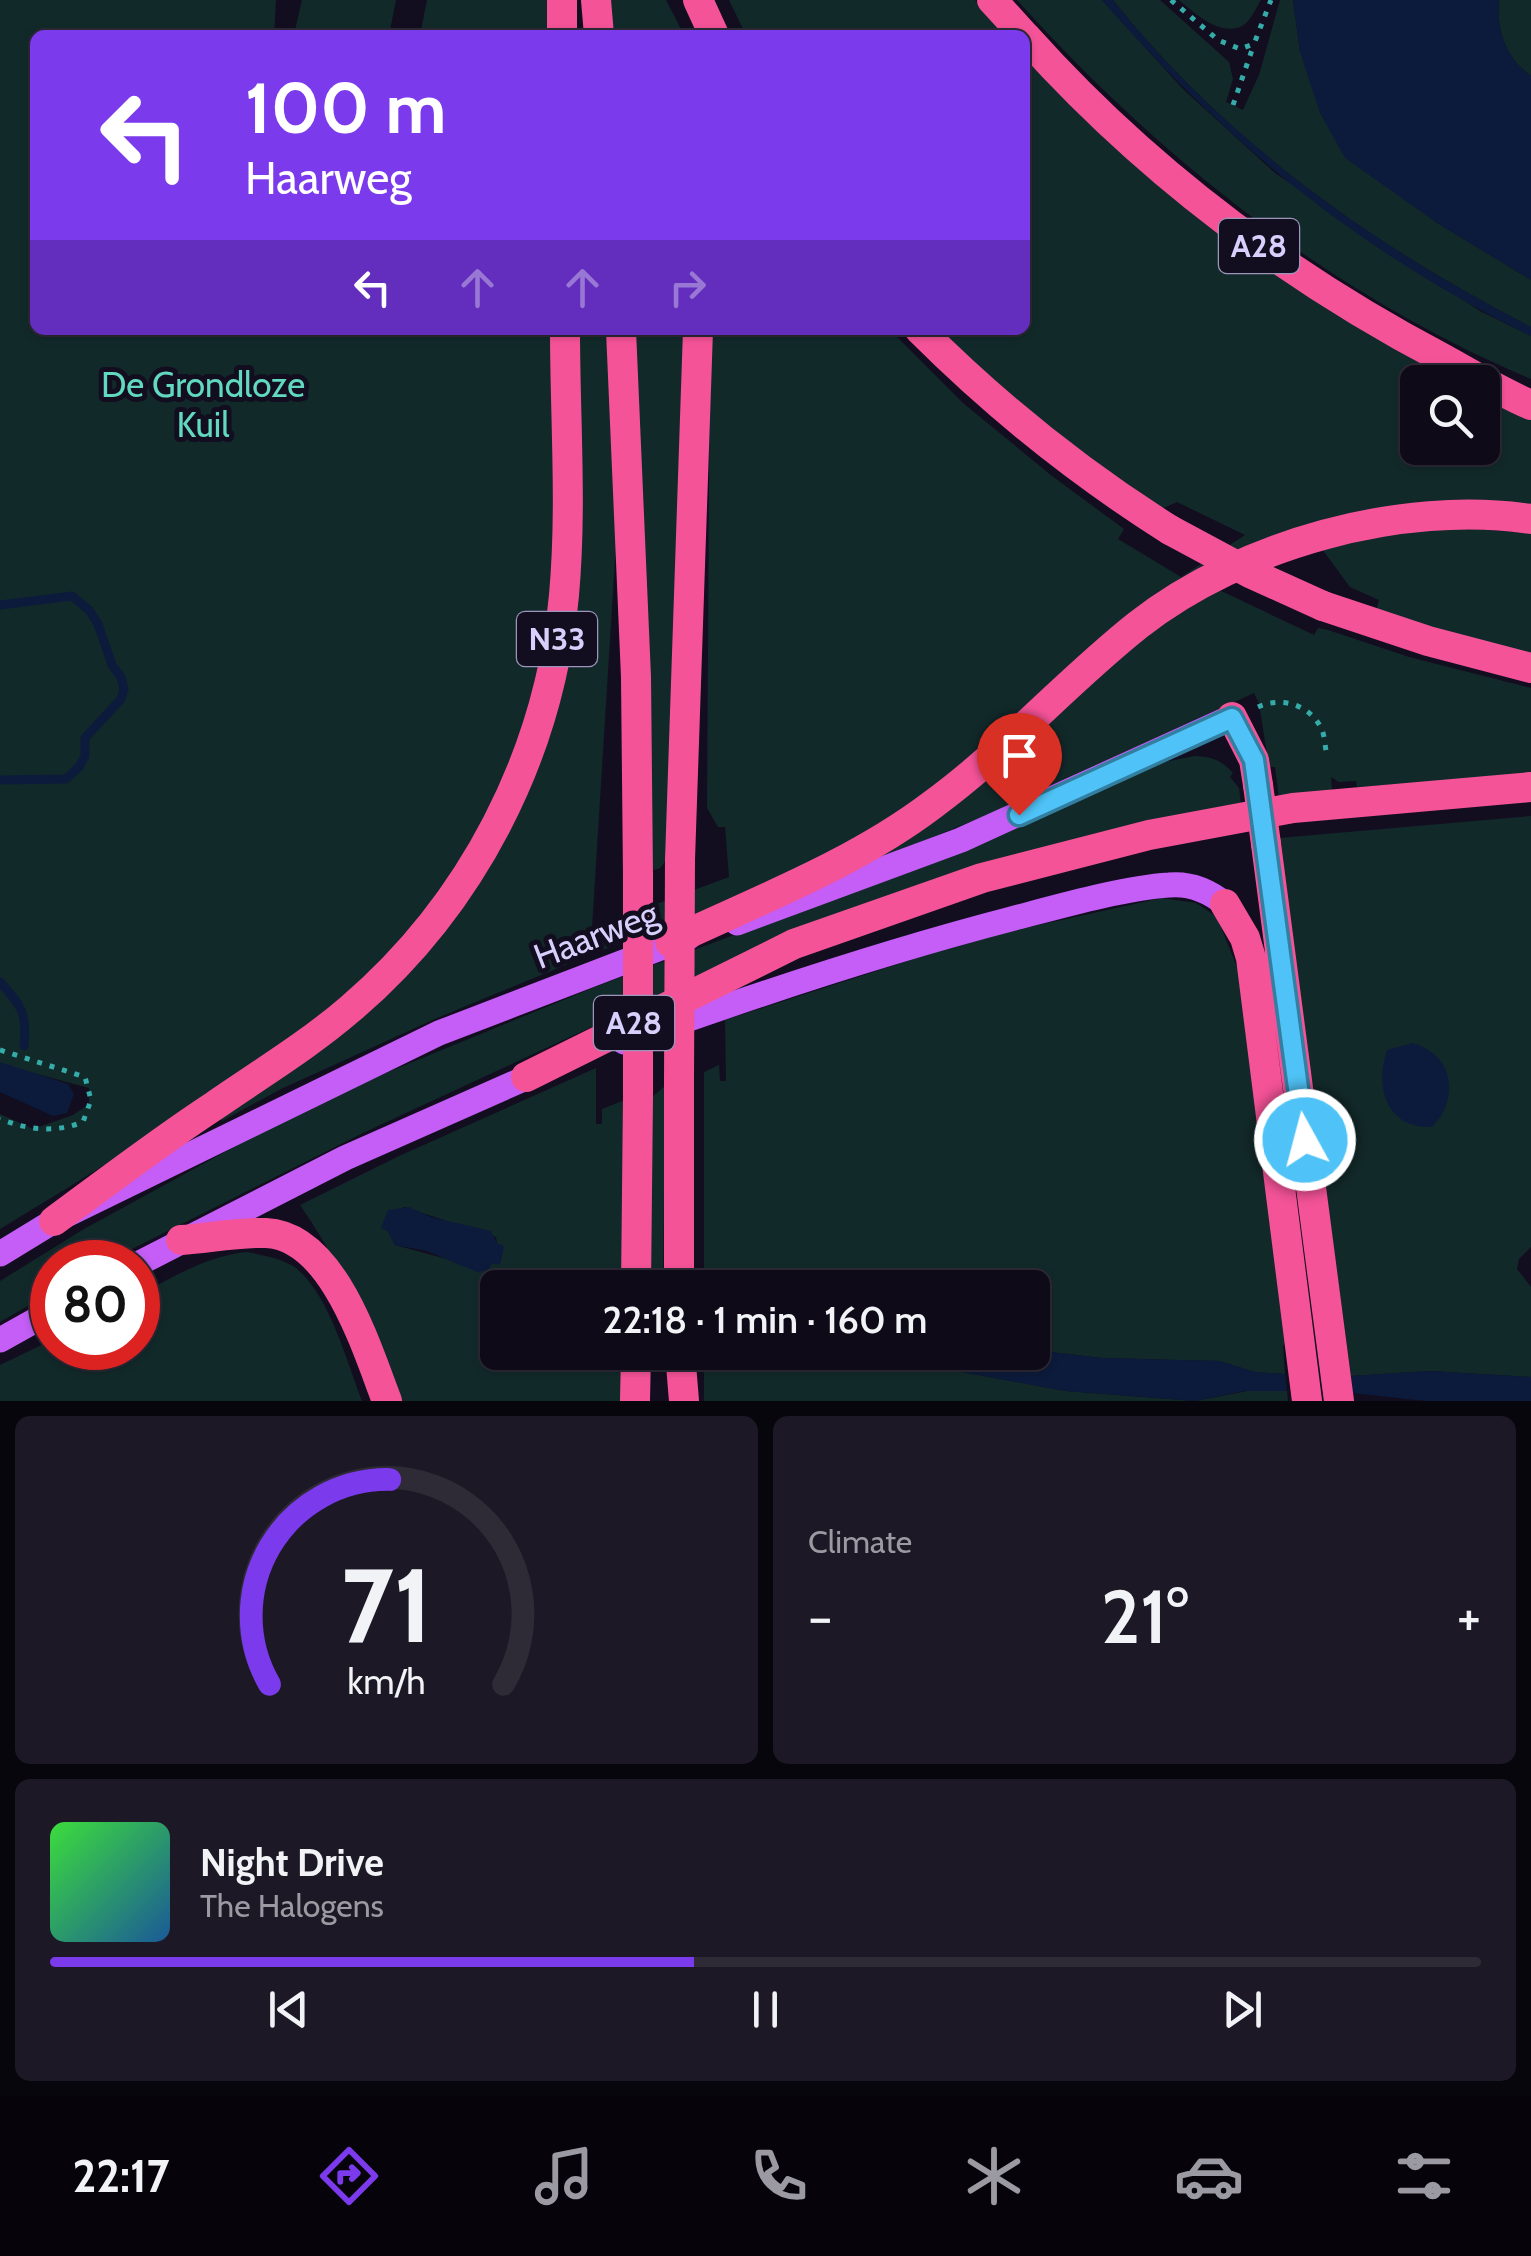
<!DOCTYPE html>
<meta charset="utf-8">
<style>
body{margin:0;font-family:Cabin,sans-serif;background:#1c1825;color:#f1f3f6;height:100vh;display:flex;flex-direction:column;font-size:38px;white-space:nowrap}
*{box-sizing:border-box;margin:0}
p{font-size:32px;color:#9b9aa2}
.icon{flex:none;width:55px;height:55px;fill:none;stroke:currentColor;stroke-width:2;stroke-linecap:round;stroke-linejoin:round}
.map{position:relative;height:1401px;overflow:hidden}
.details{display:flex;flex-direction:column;gap:15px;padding:15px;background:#08060d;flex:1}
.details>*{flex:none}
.hud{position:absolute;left:30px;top:30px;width:1000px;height:305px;border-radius:15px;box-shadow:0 2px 8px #0004,0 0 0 2px #2e2b37;background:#7c3aed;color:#fff;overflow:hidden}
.buttons{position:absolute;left:1400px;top:365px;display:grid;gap:20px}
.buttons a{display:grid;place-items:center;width:100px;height:100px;border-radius:15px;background:#0e0a18;box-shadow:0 2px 8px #0004,0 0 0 2px #2e2b37;font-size:50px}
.speed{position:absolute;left:30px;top:1240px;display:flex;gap:20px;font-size:50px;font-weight:700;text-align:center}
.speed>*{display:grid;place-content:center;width:130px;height:130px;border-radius:50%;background:#0e0a18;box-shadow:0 2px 8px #0004,0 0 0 2px #2e2b37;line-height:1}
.speed .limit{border:15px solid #d22;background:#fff;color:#111}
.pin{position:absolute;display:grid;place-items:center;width:85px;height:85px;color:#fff;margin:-102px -42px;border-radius:50% 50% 50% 0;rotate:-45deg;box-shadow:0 0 10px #0007}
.pin .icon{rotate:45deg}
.me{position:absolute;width:110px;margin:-55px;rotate:353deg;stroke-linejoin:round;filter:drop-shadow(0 0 8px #0008)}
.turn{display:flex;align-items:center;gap:35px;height:210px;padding:0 50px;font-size:45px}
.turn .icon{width:130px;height:130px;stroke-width:2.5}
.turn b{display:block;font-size:70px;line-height:85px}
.lanes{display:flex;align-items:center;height:95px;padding:0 50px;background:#0003;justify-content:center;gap:50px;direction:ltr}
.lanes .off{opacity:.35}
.big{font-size:75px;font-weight:600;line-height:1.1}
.details .widget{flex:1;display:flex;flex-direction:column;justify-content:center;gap:15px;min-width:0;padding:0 35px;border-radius:15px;background:#1c1825}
.details .dial{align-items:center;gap:0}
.dial svg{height:260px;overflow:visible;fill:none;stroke:#2e2b37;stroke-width:7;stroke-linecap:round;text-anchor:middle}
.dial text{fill:#f1f3f6;stroke:none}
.song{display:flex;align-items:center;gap:30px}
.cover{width:120px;height:120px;border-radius:15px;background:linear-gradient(135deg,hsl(120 70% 55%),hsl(210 70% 35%))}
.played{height:10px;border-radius:5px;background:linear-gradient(90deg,#7c3aed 45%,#2e2b37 45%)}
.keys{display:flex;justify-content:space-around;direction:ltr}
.heat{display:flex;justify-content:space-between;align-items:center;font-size:55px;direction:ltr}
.details .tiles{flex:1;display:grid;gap:15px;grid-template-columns:1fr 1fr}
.widget:last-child{grid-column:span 2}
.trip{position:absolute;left:480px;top:1270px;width:570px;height:100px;border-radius:15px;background:#0e0a18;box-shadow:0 2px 8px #0004,0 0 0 2px #2e2b37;font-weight:600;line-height:100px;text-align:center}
.tabs{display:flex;height:160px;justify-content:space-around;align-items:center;background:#06040a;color:#9b9aa2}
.tabs .icon{width:70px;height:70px}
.tabs .on{color:#7c3aed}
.tabs b{font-size:45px;color:#f1f3f6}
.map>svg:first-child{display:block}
.green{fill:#12292a;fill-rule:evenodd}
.water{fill:#0c1b3b}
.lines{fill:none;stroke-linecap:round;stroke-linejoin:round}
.stream{stroke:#0c1b3b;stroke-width:9}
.path{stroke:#35acaa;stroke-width:5;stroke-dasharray:5 8;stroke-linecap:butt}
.major{stroke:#c45ef6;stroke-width:25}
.highway{stroke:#f55398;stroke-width:30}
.highway-bridge{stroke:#f55398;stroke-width:30}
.route-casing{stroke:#337fa1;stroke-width:25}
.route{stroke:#4fc3f7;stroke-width:18}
.labels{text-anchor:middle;stroke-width:10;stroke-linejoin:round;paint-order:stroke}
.shield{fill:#120e20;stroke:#9d96ba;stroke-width:2.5}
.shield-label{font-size:32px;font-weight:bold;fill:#d8d0fc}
.park-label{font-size:35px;fill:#61d8c0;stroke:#120e20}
.street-label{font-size:35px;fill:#d8d0fc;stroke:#120e20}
</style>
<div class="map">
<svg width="1531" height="1401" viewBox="0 0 1531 1401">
<rect width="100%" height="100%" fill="#120e20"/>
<path class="green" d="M0,0H276L274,35H35V330H555C555,431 560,532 544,632C522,782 441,923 324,1019C301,1038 274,1053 249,1071C168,1127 84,1178 0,1229V1114L33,1129L73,1115L89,1104V1088L0,1064Z
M302,0H396L389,35H294Z
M427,0H552L553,35H420Z
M606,0H666L684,35H610Z
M729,0H975L1005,35H746Z
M1017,0H1102L1183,89L1275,173L1480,311L1531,336V379C1333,296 1159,158 1017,0Z
M1113,0H1160L1229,62L1233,79L1226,102L1243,110L1259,75L1280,0H1293L1300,52L1434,221L1531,280V327C1373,246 1224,140 1113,0Z
M1179,0H1261C1256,8 1249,24 1240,27C1217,35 1195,13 1179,0Z
M1499,0H1531V76C1506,58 1496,30 1499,0Z
M1025,57L1463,382H1418V448H1482L1483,392L1531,414V511L1270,543L910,810L767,887L592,954L437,1018L281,1089L222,1121L218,1114L352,1022L538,754L574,330H607L619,496L592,928L729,877L725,827H718L707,808L710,330H890L963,403L1052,476L1124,529L1118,539L1181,577L1245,535L1177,502L1159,510L1100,471L936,330H1025Z
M631,330H687L667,859L660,868L648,872Z
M1455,528L1531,533V655L1376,612L1379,600L1350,587L1322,549L1382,535Z
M1219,590L1314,635L1318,628L1328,630L1409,657L1531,688V775L1357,787L1356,781L1339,782L1331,777L1332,791L1279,798L1275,767H1269L1259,703L1254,693L997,811L871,862L1141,637Z
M1195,756C1213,757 1221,760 1233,773L1230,777L1239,788L1241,804L1078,838V842L725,965L365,1132L106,1262H52V1292L0,1322V1281L84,1229L245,1141L376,1077L595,987L966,848L1159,763Z
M1531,816V1247L1519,1259L1517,1269L1531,1287V1377L1430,1371L1351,1376L1279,838Z
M1162,898L1196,903L1217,917L1241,977L1286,1342L1283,1346L1285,1374L1255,1372L1219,1361L1102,1358L1033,1350L1032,1288L704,1287V1072L719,1065L720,1081H726L725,1020L979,938Z
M596,1068V1124H602V1109L627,1099L626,1287L498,1288V1352L625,1353L624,1401H398C371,1332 343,1267 300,1205L399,1156ZM404,1207L496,1237L497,1243L450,1260L395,1245L388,1231L382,1228L388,1210L395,1212Z
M665,1086L663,1287L650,1288L652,1097Z
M247,1252C262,1255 280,1258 293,1266C328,1290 347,1362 362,1401H0V1365L52,1340V1348H138V1296C173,1277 206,1256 247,1252Z
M829,1352L864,1354L1066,1391L1195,1401L1258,1389L1287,1391L1288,1401H704V1353Z"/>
<path class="water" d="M1102,0H1113C1224,140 1373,246 1531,327V336C1358,251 1228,144 1102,0Z
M1293,0H1499C1496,30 1506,58 1531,76V280L1434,221L1345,158L1320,113L1300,52Z
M1413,1043C1454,1055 1460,1098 1432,1127C1387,1129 1374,1088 1387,1050Z
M0,1062L68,1084L74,1094L67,1113L53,1116L0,1092Z
M409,1207L431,1217L491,1231L497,1243L504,1246L500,1265L492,1263L488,1270L477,1272L427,1251L395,1245L388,1231L381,1228L388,1210Z
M1033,1350L1102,1358L1219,1361L1255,1372L1285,1374L1287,1391H1244L1195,1401L1132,1396L1066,1391L864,1354L829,1353L1032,1352Z
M1430,1371L1531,1377V1401H1426L1353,1393L1351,1376Z"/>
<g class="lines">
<path class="stream" d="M0,605L72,596L89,610L98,624L112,665L121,677L124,689L121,699L85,738V756L79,767L66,779L0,780
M0,982C22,1006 27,1013 24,1046"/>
<path class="path" d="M1171,0L1218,40L1240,49L1254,44L1271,0
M1233,105L1254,44
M1258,707C1282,696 1311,705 1322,730C1325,737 1325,748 1327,756
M0,1050L85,1077L91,1100L83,1122C55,1133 28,1130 0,1119"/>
<path class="major" d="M737,923L961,840L1232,717
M624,1042C752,996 880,953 1011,919C1057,907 1123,888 1169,885C1190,883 1209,891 1225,904
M0,1254L54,1221L439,1033L689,937
M138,1264L345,1158L544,1070
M0,1340L52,1311"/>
<path class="highway" d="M596,0L599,35
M698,0L714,35
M992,0L1024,35
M562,35V0
M1025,36C1144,169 1286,276 1444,359C1472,375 1501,392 1531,405
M621,330L636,677L638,876
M920,330C997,407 1078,472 1170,530
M1323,606L1428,641L1531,668
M1232,717L1254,760L1258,785
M1266,844L1339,1401
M680,860L698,330
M1225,904L1245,938L1251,958L1307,1401
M670,942C759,900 854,864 932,805C1006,751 1066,682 1138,625C1242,544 1401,500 1531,519
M526,1077L794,944L982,878L1149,835L1293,808L1531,787
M54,1221C107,1182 159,1142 214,1106C260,1074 307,1046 350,1009C472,905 549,756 564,595C572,507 565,418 565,330
M181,1240C209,1238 239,1232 266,1233C334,1236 367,1350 387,1401
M636,1288L638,1096
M679,1288V1081
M680,1352L684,1401
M635,1401L636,1352"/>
<path class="highway-bridge" d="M1170,530L1250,573L1323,606
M1258,785L1266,844
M638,876V1096
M679,1081L680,860"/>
</g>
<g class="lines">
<defs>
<path id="route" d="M1019,815L1232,718L1254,760L1305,1140"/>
</defs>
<use href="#route" class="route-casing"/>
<use href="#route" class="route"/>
</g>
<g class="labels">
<g class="shield">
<rect x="1219" y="219" width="80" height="54" rx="8"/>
<rect x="517" y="612" width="80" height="54" rx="8"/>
<rect x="594" y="996" width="80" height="54" rx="8"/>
</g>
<g class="shield-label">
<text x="1259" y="257">A28</text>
<text x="557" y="650">N33</text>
<text x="634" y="1034">A28</text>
</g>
<g class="park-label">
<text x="203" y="397">De Grondloze<tspan x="203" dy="40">Kuil</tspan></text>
</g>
<g class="street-label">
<text transform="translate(596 935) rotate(-21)" y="12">Haarweg</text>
</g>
</g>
</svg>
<div class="buttons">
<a><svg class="icon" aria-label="search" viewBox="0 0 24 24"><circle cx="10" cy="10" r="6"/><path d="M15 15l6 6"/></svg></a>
</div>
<div class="speed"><div class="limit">80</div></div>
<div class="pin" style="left:1019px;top:815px;background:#d93025"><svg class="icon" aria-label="arrive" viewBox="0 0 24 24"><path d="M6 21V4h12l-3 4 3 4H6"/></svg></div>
<svg class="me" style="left:1305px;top:1140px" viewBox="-20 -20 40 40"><circle r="17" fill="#4fc3f7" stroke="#fff" stroke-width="3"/><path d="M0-11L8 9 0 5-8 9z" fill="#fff"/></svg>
<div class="trip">22:18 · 1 min · 160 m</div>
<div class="hud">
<div class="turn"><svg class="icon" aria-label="left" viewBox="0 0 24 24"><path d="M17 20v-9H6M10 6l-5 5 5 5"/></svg><div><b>100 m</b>Haarweg</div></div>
<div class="lanes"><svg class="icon" aria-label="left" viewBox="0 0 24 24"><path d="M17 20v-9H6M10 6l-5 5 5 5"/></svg><svg class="icon off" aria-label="ahead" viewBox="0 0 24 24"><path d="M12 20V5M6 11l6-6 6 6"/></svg><svg class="icon off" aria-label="ahead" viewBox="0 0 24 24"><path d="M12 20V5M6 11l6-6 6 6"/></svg><svg class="icon off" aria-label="right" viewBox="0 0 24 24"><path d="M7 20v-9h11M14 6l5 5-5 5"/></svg></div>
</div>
</div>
<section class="details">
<div class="tiles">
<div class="widget dial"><svg viewBox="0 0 100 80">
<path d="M14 69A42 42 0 1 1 86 69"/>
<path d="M14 69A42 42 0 0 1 51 6" stroke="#7c3aed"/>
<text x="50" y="56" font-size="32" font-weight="700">71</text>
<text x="50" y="72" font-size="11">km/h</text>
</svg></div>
<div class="widget"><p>Climate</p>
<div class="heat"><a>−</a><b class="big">21°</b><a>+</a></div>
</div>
<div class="widget">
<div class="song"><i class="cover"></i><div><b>Night Drive</b><p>The Halogens</p></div></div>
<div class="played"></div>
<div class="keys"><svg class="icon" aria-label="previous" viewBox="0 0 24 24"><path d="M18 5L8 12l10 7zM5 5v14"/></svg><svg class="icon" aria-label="pause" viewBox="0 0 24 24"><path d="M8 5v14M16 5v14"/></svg><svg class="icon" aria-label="next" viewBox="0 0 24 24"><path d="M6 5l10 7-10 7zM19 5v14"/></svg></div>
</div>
</div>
</section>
<nav class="tabs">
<b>22:17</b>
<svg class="icon on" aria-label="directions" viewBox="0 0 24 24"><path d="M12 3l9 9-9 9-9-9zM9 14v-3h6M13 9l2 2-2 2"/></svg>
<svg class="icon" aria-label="music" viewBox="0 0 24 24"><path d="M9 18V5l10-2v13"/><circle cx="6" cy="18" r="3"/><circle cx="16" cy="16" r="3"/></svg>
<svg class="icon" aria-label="phone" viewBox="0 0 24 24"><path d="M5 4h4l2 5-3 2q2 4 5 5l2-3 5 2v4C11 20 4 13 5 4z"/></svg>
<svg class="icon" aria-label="climate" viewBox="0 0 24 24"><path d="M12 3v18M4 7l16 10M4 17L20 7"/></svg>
<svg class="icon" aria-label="car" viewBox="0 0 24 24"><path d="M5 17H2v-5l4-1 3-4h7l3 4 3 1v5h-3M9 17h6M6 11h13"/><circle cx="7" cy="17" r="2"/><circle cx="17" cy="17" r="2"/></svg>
<svg class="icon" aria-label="filters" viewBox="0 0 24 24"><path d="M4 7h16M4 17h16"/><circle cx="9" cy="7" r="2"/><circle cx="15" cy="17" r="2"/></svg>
</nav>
